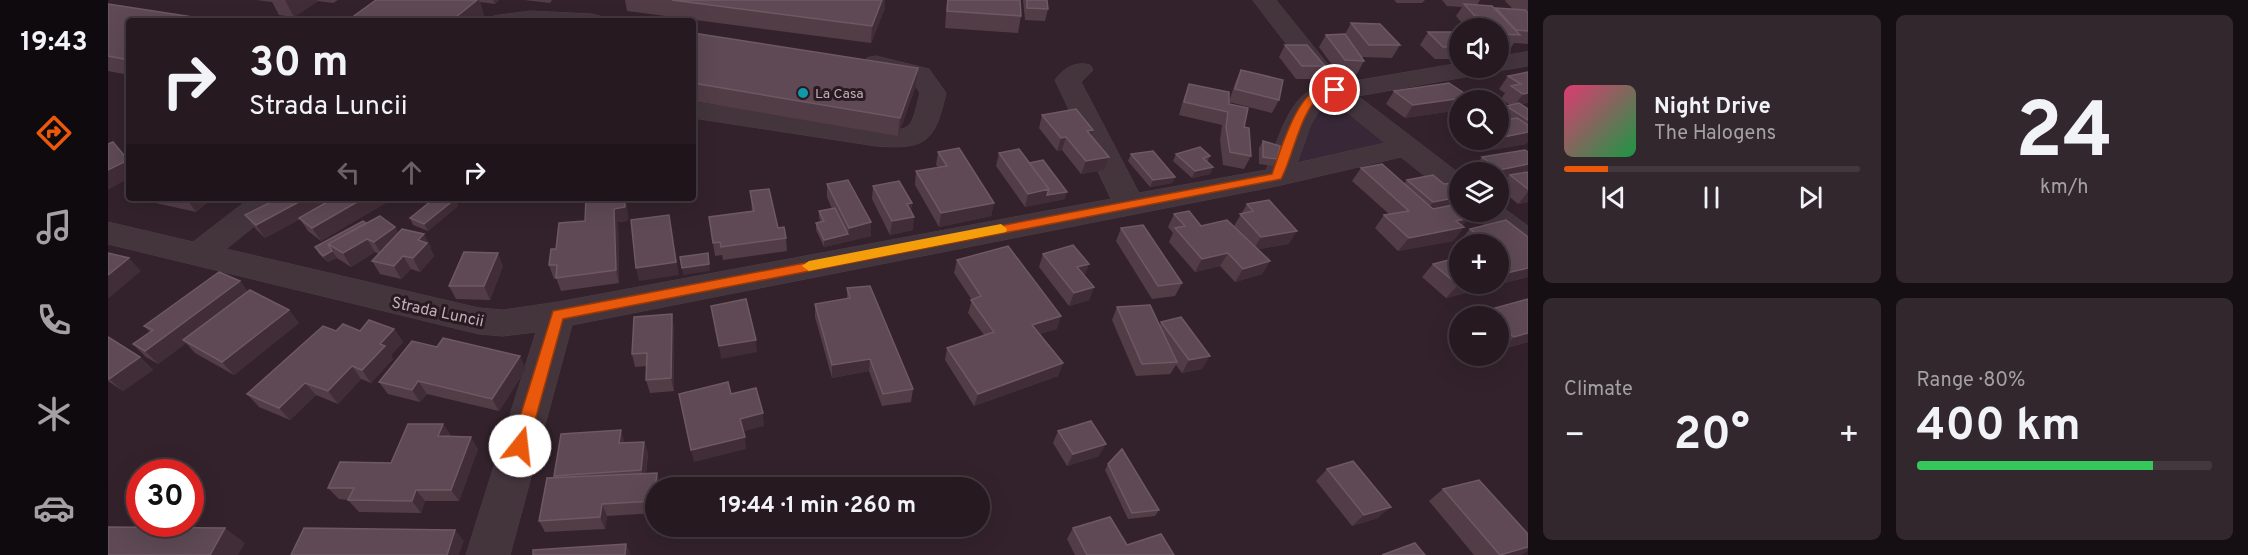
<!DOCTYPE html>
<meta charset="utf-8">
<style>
body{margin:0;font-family:Overpass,sans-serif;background:#32272d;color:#f1f3f6;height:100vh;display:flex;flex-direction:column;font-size:22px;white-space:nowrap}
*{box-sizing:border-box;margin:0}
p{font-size:20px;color:#a4a1a5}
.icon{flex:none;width:33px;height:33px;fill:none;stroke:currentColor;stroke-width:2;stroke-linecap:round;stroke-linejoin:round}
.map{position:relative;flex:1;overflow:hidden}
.details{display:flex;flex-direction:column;gap:15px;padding:15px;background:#150e12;width:720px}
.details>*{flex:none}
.banner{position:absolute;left:18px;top:18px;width:570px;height:183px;border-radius:6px;box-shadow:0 6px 24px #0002,0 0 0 2px #42383e;background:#261a20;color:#f1f3f6;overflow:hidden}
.fabs{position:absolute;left:1341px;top:18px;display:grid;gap:12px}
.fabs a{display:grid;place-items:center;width:60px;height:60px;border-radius:50%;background:#261a20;box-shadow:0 6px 24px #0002,0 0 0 2px #42383e;font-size:30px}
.speed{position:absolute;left:18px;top:459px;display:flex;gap:12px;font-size:30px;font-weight:700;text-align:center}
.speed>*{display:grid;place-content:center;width:78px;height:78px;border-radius:50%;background:#261a20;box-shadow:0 6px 24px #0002,0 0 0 2px #42383e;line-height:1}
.speed .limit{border:9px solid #d22;background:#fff;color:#111}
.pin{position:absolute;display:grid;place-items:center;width:51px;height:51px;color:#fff;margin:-26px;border:3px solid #fff;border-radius:50%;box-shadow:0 2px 6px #0007}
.me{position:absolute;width:66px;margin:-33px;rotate:16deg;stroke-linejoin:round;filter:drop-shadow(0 0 4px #0008)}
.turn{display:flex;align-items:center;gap:21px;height:126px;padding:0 24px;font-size:27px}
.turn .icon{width:78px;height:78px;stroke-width:2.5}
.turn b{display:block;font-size:42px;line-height:51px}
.lanes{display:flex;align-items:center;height:57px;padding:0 24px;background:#0003;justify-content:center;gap:30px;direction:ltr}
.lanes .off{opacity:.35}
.big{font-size:45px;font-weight:700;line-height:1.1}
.details .widget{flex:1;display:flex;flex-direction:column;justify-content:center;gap:9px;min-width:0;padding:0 21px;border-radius:9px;background:#32272d}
.details .dial{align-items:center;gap:0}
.dial b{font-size:78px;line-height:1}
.song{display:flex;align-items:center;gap:18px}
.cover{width:72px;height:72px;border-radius:9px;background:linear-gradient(135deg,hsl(340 70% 55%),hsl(140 70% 35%))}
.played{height:6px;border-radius:3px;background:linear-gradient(90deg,#ea580c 15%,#42383e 15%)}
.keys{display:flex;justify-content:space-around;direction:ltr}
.heat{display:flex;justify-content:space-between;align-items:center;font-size:33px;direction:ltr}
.charge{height:9px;border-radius:4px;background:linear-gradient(90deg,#34c759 80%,#42383e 0)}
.details .tiles{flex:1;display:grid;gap:15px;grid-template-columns:repeat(2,1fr)}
.trip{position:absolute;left:537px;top:477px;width:345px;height:60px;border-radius:30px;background:#261a20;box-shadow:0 6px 24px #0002,0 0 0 2px #42383e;font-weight:700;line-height:60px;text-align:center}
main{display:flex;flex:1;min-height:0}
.dock{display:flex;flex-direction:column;width:108px;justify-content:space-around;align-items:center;background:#0f0a0d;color:#a4a1a5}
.dock .icon{width:42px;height:42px}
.dock .selected{color:#ea580c}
.dock b{font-size:27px;color:#f1f3f6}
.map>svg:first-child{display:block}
.green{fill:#382737}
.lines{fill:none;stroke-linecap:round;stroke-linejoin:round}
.minor-casing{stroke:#4e3e46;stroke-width:1}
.minor{fill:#44353d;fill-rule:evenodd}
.wall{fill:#523d47}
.shaded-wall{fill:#412d37}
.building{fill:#5e4954;stroke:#6e5963;stroke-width:1.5}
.route{fill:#ea580c;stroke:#983908;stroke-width:1.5}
.slow{fill:#f59e0b}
.culture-dot{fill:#0f9aa8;stroke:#291a22;stroke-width:2}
.labels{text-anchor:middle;stroke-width:6;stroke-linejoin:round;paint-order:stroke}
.far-poi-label{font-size:14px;fill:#c1afb8;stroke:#291a22;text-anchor:start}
.street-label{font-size:16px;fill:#c1afb8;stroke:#291a22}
</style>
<main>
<nav class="dock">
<b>19:43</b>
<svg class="icon selected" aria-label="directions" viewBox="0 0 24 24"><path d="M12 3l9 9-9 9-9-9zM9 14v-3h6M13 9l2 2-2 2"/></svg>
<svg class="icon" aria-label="music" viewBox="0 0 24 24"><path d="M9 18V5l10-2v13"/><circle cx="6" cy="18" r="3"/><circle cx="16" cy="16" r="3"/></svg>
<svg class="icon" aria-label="phone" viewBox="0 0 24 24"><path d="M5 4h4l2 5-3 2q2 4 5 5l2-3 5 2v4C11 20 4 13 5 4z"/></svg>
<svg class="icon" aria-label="climate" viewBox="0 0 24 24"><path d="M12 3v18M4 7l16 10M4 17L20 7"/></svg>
<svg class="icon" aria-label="car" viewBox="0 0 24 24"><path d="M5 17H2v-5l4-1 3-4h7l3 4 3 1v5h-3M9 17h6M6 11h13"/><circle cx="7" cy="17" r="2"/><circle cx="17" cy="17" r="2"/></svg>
</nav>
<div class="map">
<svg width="1420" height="555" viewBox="0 0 1420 555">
<rect width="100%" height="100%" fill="#33222b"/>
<path class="green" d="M1222,97L1286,145L1181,167L1206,104Z"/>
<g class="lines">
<defs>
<path id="minor" d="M1145,0H1168L1235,83L1352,63V68H1380L1377,73L1368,75L1250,96L1352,174V198L1342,196L1293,157L1169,186L464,325L402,555H358L428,332L395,336L371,334L0,244V222L85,242L142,198H177L173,205L118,249L371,308L395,310L450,302L1003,199L947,80C956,68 967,61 982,65L985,70L973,82L1031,193L1158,170C1169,144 1181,93 1211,87ZM1224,100L1277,143L1189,163L1203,124L1217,101Z
M423,11L484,14L492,16L495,21H383L386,16Z
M1420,52V66L1390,71L1380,68H1390V57Z
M768,56L821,69L838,93C827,141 819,150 768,146L585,118V102L768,130C806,132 803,127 812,93L803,79L759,68L756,63L759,58Z
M1390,204L1420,226V253C1401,248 1376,229 1366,212H1390Z"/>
</defs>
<use href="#minor" class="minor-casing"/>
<use href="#minor" class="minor"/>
</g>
<path class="wall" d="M148,0H230L225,3L210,1L186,17L171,15L164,2Z
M268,0H391L387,4L372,2L376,16L370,21H239Z
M416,0H444L442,3Z
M517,0H777V8L763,43L519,11Z
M839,0H912L913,16L910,33L837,28Z
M915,0H939L940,9L937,21L917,20Z
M1286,0H1317L1314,3H1289Z
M1334,0H1372L1369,5L1388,10V8L1405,9L1397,1L1398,0H1420V44L1406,43L1403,48L1390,47V28H1358L1348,16L1354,7L1339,6Z
M0,4L21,21V75L0,71Z
M1243,23L1292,45L1284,58L1254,57L1256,61L1249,74L1230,73L1211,47L1218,35L1237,34Z
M1320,32H1352V59H1327L1312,45Z
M585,33L808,85L790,136L585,101Z
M1177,45L1217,66L1210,79H1188L1171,57Z
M1133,70L1171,100L1164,113L1121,102L1127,83Z
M1420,72L1414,105L1420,109V141L1418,144L1372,152L1354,140H1390V115L1398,106L1402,105L1393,99L1397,93L1391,89L1400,76Z
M1081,84L1121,104L1136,127L1143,156L1136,169L1115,165L1112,140L1114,125L1071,115L1076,97Z
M1286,91L1352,100V110L1297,118L1278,104Z
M934,115L984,136L1001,157L996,170L973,174L954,150L949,151L931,128Z
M1155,141L1169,159L1165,166L1151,164V148Z
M830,152L886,203L883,216L831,227L807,185L808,171L830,167L828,165Z
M1420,152V202L1410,204L1391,188L1398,180L1390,181V172H1367L1364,170L1374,157Z
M891,153L921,163L957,199L917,207L888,166Z
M1023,154L1067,177L1064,183L1042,187L1020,161Z
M1068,154L1102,156L1099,162L1105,167L1102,174L1084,178L1065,161Z
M1253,168L1296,184L1299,180L1336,184L1352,188V207L1349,209L1354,226L1356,227L1345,241L1290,251L1267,228L1276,215L1281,214L1244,181Z
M719,184L763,222V236L716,247L708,230V223L713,222L711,218V211L724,209L719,197Z
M765,186L803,211L805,230L782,235L764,199Z
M642,191L678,238L679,251L615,260L614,255L607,256L601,217L644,211Z
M32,198H105L88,212L34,200Z
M286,198L213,241L200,231L192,219L157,238L147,228L137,215Z
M478,198H517L519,207L520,221L510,222L511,283L453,291L448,278L446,279L441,265L448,249L477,221Z
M347,199L350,206L320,231L305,225L302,218Z
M1139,204L1181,244L1150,249L1162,261L1154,274L1127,282L1112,266L1087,272L1061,242L1065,233L1060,227L1066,214L1093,226H1126Z
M258,223L291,233L323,247L322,248L326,256L312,272L303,269L293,279L272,274L264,261L271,254L267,252L243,267L229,258L220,262L211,254L207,247Z
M1013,228L1074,283L1067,296L1044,299L1008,241Z
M1362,229L1420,237V277L1338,298L1314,277L1325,264L1352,284L1390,244H1354L1351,242Z
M935,254L981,264L976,276L986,287L981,300L961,306L931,267Z
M849,260L949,329L932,334L955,363L950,376L866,406L837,360L839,348L876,335L860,313L864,300L846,273Z
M395,266L382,300L348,299L341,286Z
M739,288L805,389L803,402L774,406L761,371L724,378L707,317V304L739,299Z
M140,292L181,310L191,323L126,375L87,353L78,343L50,364L38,357L25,344L42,332L36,326Z
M1420,299V342L1392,350L1390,348V316H1370L1376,311Z
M1009,307L1052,325L1053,322L1094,369L1074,373L1068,365L1062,374L1028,376L1004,320Z
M566,327V391L542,393L538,380L539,366L527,367L524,354Z
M286,329L295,342L283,355L285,359L263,383L253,379L230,404L208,395L182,420L151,407L139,394L228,331H252Z
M0,337L32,357L45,370L15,391L0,381Z
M329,347L418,369L391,411L319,394L312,402L280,394L271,382Z
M335,424L343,436L370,449L351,501H317L313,513L251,512L240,500L231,499L220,488L283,463Z
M950,431L991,456L959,466L945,443Z
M536,442L540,454L538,474L553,485L548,488V513L499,516L497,529L437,532L431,521L447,478L446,476L517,443Z
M1000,464L1051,510L1047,516L1020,519L997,470Z
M1219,469L1270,518L1244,526L1208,481Z
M1335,489L1413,555H1366L1321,501Z
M965,528L1019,545L1066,555H967L959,539Z"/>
<path class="shaded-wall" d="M177,0H209L210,1L186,17Z
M369,0H371L376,16L370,21H343Z
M385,0H391L387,4Z
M774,0H777V8L763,43L764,26Z
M810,68L808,85L790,136L792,118Z
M1420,93V103L1405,107L1415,94Z
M1362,97L1359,100H1352V110L1297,118L1305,105Z
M985,130L981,143L979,131Z
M1420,132V141L1418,144L1372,152L1382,140H1390V138Z
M958,137L954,150L949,151L953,138Z
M1001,157L996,170L973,174L978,161Z
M20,160L21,161V178L0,190V170Z
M1420,164V176L1402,175L1398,180L1390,181V172H1389L1391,170Z
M1105,167L1102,174L1084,178L1087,171Z
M1067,177L1064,183L1042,187L1045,180Z
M941,189L959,192L957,199L917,207L920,194Z
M1420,192V202L1410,204Z
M1352,197V207L1350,209L1315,215L1325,202Z
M78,198H105L88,212Z
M198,198H232L157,238L148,225Z
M256,198H286L213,241L204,228Z
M516,198H517L519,207L520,221L510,222L511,283L508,270L506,209Z
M347,199L350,206L320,231L316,224Z
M804,203L803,216L799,204Z
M886,203L883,216L831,227L833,213Z
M561,215L571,275L531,281L528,268Z
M806,217L805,230L782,235L784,221Z
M1361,218L1353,228L1356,227L1345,241L1290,251L1301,238L1348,221Z
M763,222V236L716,247V240L740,234L741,228Z
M287,227L295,240L274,255L266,242Z
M1189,231L1181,244L1145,250L1153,237Z
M316,234L323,247L322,248L326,256L312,272L305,258L310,240Z
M259,239L267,252L243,267L235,253Z
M224,251L229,258L220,262L215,256Z
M390,253L395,266L382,300L376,286Z
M1120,253L1112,266L1087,272L1094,259Z
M295,256L303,269L293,279L286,266Z
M21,258L33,271L0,299V275Z
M1162,261L1154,274L1127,282L1135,269Z
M601,264L602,271L575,275L574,268Z
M981,264L976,277L969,267Z
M1420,268V277L1338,298L1350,285L1357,284H1390V275Z
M132,281L142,294L75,340L78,343L50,364L37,351Z
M986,287L981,300L961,306L966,293Z
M181,310L191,323L126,375L114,362Z
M564,314L566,327V391L563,378Z
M953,316L949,329L920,338L924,325Z
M286,329L295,342L283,355L285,359L263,383L254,370L272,344Z
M1420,333V342L1392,350L1406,337Z
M648,340L649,352L613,359L611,346Z
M412,356L418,369L391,411L384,399Z
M1102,356L1094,369L1074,373L1081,360Z
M32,357L45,370L15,391L1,379Z
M762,359L761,371L724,378V365Z
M955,363L950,376L866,406L870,394Z
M244,366L253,379L230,404L220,391Z
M310,381L319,394L312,402L304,390Z
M197,383L208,395L182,420L171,408Z
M655,413L656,426L634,432L632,419Z
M335,424L343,436H330Z
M513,430L517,443L516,456L511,443Z
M363,437L370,449L351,501L343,490Z
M637,437L638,449L586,462L583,450Z
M536,442L540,454L537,482L533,470Z
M998,444L991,456L959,466L965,454Z
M549,473L553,485L552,488H548Z
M308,490L317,501L313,513L304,501Z
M494,504L499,516L497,529L492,517Z
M1283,507L1270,518L1244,526L1256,515Z
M117,528L137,543L130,555H102Z
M347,530L356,541L351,555H339Z
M518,544L523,555H517Z
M1420,547V551L1413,555H1393Z"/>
<path class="building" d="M268,0H369L343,21H239Z
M564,0H774L764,26Z
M840,0H912L913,16L839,11Z
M919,0H939L940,9L919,8Z
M0,4L111,21H21V60L0,56Z
M1356,4L1384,6L1412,35L1391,34L1390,33V28H1387L1376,17L1367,16Z
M1388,8L1417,10L1420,13V31L1408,30Z
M1243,23L1272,24L1292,45H1261Z
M1320,32H1352V47H1335Z
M585,33L810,68L792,118L585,83Z
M1237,34L1256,61L1237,60L1218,35Z
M1177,45H1199L1217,66H1194Z
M1133,70L1175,80L1171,100L1127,89Z
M1420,72V93L1415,94L1403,86L1413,84L1400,76Z
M1341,83L1362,97L1305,105L1286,91Z
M1081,84L1121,92V104L1140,108L1136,127L1141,128L1143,156L1122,152L1118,127L1120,112L1076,102Z
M1411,103L1420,109V120L1398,106Z
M968,109L985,130L979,131L1001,157L978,161L958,137L953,138L934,115Z
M1409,118L1420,125V132L1390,138V121Z
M1155,141L1172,146L1169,159L1155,157Z
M5,142L20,160L0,170V144Z
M1092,147L1102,156L1095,158L1105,167L1087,171L1068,154Z
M851,148L886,203L833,213L808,171L839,166L830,152Z
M911,149L941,189L920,194L891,153Z
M1417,150L1420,152V164L1391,170L1374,157Z
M1045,151L1067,177L1045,180L1023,154Z
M935,160L959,192L939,195L941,189L921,163Z
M1274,164L1325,209L1345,205L1361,218L1348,221L1356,227L1301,238L1276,215L1301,211L1253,168Z
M1420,172V189L1402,175Z
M1325,175L1336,184L1345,183L1352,188V197L1325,202L1299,180Z
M740,180L763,222L741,228L719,184Z
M791,181L804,203L799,204L806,217L784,221L765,186Z
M661,189L670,228L676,227L678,238L613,247L612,242L605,243L601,217L646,211L642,191Z
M171,198H198L148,225L137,215Z
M226,198H256L204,228L191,218Z
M327,198H344L347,199L316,224L302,218Z
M478,198H516L517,207L506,209L508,270L448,278L449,265H441L443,249H448L451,223L477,221Z
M1161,200L1189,231L1153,237L1132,214L1145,211L1139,204Z
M727,208L740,234L716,240L708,223L716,221L711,211Z
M1081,211L1093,226L1119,220L1162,261L1135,269L1120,253L1094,259L1067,228L1077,226L1066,214Z
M561,215L568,262L528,268L523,220Z
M272,216L287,227L266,242L259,239L235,253L220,244Z
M1398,220L1420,237V268L1390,275V244H1382L1362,229Z
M255,221L258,223L220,244L224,251L215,256L207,247Z
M1035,225L1074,283L1050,286L1013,228Z
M294,229L316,234L310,240L319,243L305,258L295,256L286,266L264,261Z
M965,245L981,264L969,267L986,287L966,293L935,254Z
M900,246L953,316L924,325L955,363L870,394L839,348L886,332L863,300L873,296L849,260Z
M356,252L390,253L376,286H341Z
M0,253L21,258L0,275Z
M600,253L601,264L574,268L572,257Z
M1352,257V284H1357L1350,285L1325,264Z
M111,272L132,281L37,351L25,344L45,330L36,326Z
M762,286L805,389L775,394L762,359L724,365L707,304L742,298L739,288Z
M142,290L181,310L114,362L75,340Z
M638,299L648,340L611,346L603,306Z
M1420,299V333L1406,337L1390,324V316H1382L1376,311Z
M1042,305L1069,362L1034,364L1009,307Z
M564,314L563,378L538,380L539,353L524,354L526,317Z
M1073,317L1102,356L1081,360L1053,322Z
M261,320L286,329L272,344L277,346L254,370L244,366L220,391L197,383L171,408L139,394L215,326L228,331L235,324L252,331Z
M0,337L32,357L1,379L0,378Z
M335,338L412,356L384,399L310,381L304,390L271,382L304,341L329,347Z
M620,382L623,394L648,388L655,413L632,419L637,437L583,450L571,394Z
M983,421L998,444L965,454L950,431Z
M300,424H335L330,436L363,437L343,490H308L304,501L240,500L246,488H220L232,462L283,463Z
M513,430L511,443L536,442L533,470L446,476L453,434Z
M1014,449L1051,510L1024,513L1000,464Z
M1245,461L1283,507L1256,515L1219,469Z
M549,473L546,501L494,504L492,517L431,521L439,478Z
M1371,480L1420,534V547L1392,555L1335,489Z
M1002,517L1019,545L1053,534L1066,555H979L965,528Z
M0,527L117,528L102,555H0Z
M196,528L347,530L339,555H183Z
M1307,543L1317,555H1274Z
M518,544L517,555H425V550Z"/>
<path class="route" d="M1227,87L1233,90L1231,92C1226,94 1217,94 1212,97C1193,109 1184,160 1173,179L455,319L420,446L417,451L412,453L406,451L403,446L445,311L1164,174C1171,154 1186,105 1204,93C1210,90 1221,89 1227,87Z"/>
<path class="slow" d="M893,224L899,229L898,232L701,271L694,266L701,261Z"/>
<circle class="culture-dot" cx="695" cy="93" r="6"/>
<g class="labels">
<g class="far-poi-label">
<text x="707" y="98">La Casa</text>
</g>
<g class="street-label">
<text transform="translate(330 311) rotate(12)" y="6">Strada Luncii</text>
</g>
</g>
</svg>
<div class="fabs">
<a><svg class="icon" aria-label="sound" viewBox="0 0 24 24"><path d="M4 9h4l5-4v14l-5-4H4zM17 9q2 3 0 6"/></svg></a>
<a><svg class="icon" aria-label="search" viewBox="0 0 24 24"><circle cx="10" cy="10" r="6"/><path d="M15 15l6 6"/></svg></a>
<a><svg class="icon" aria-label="layers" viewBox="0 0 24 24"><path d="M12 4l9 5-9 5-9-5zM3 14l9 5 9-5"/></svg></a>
<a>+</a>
<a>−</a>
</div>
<div class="speed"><div class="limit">30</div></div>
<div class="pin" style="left:1227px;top:90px;background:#d93025"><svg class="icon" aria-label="arrive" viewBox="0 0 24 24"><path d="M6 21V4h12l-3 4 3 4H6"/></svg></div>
<svg class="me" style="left:412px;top:446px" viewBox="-20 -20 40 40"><circle r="19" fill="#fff"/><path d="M0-13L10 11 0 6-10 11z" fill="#ea580c"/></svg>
<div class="trip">19:44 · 1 min · 260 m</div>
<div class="banner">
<div class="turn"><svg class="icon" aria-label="right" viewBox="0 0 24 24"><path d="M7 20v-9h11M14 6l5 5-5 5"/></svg><div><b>30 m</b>Strada Luncii</div></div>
<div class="lanes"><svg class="icon off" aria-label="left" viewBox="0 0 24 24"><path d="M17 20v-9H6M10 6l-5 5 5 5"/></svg><svg class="icon off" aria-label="ahead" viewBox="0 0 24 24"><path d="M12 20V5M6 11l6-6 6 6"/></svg><svg class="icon" aria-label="right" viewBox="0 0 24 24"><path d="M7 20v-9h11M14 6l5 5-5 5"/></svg></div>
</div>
</div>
<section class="details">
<div class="tiles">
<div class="widget">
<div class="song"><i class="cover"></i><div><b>Night Drive</b><p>The Halogens</p></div></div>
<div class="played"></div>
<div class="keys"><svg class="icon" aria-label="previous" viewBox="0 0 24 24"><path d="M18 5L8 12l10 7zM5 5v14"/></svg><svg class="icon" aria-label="pause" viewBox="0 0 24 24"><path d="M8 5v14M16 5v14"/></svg><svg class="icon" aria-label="next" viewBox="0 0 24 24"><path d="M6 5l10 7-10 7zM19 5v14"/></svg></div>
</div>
<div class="widget dial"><b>24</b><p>km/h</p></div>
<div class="widget"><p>Climate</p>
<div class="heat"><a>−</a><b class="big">20°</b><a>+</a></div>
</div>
<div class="widget"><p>Range · 80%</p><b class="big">400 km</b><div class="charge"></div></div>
</div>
</section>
</main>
